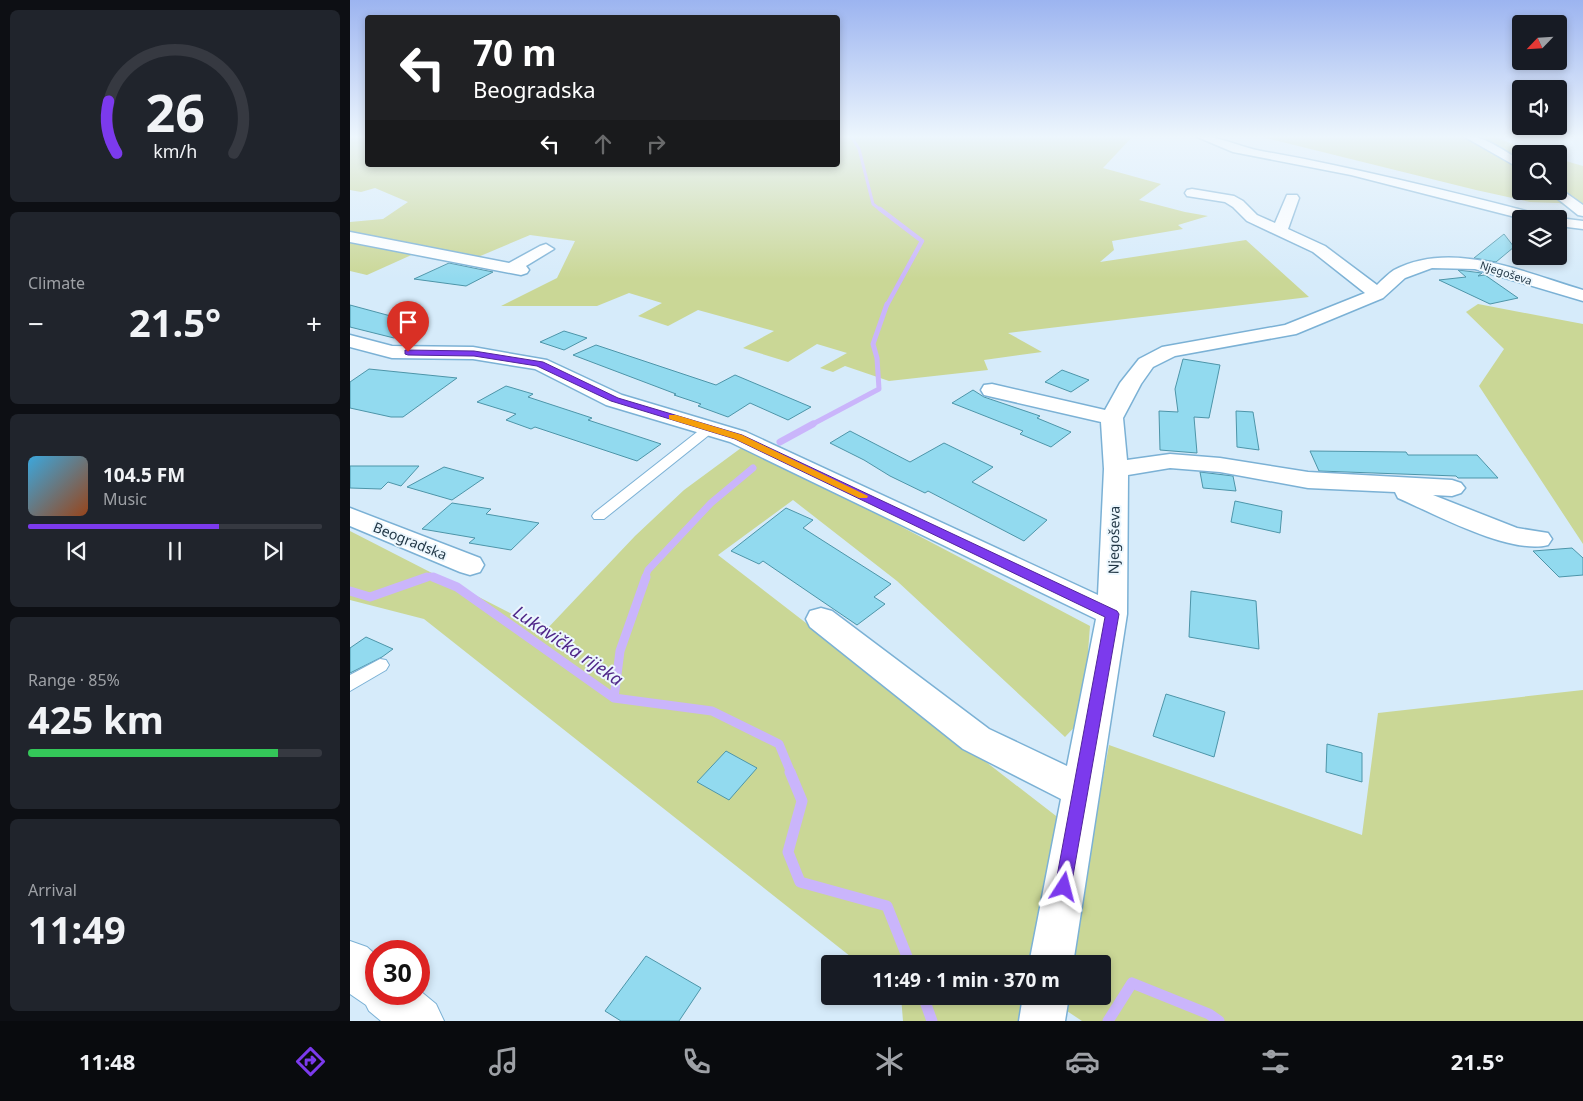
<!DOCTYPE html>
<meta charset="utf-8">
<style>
body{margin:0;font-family:"Noto Sans",sans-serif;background:#20242c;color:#f1f3f6;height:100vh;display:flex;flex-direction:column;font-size:19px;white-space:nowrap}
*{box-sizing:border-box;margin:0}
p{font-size:16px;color:#9ea1a6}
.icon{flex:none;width:28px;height:28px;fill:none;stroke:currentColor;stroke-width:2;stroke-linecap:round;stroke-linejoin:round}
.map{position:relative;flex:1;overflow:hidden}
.panel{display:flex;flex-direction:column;gap:10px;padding:10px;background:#0d0f14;width:350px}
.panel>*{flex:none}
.banner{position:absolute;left:15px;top:15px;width:475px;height:152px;border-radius:5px;box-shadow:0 2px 8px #0003;background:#202124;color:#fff;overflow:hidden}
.needle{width:32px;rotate:245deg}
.fabs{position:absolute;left:1162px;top:15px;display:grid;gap:10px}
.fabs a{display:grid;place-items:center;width:55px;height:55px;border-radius:5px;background:#171b24;box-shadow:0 2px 8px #0003;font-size:25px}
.speed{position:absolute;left:15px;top:940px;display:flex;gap:10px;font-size:25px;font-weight:700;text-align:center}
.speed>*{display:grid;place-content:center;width:65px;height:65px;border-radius:50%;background:#171b24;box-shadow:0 2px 8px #0003;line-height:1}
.speed .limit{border:8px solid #d22;background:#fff;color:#111}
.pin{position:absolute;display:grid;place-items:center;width:42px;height:42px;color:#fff;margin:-51px -21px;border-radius:50% 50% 50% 0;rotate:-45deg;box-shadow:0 0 5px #0007}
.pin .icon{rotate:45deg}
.me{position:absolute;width:55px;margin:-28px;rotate:9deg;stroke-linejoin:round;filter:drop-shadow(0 0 4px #0008)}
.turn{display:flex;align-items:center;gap:18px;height:105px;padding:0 25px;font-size:22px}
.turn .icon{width:65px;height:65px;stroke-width:2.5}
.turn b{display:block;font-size:35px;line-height:42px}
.lanes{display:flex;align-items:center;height:48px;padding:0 25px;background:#0003;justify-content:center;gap:25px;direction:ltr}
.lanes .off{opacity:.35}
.big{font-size:38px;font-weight:700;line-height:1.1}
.panel .tile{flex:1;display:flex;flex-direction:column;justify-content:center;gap:8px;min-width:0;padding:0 18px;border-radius:8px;background:#20242c}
.panel .dial{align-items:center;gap:0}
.dial svg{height:130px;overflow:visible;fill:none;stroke:#363941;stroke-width:7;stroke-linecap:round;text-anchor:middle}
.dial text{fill:#f1f3f6;stroke:none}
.song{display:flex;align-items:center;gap:15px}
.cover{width:60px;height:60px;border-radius:8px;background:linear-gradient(135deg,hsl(200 70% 55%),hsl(20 70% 35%))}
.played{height:5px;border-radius:2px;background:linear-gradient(90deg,#7c3aed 65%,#363941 65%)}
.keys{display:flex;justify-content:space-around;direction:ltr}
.heat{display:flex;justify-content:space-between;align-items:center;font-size:28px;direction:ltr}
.charge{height:8px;border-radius:4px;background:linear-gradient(90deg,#34c759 85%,#363941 0)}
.trip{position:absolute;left:471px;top:955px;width:290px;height:50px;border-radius:5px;background:#171b24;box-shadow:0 2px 8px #0003;font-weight:700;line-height:50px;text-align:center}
.tab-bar{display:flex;height:80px;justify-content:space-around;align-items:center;background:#090b0e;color:#9ea1a6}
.tab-bar .icon{width:35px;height:35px}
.tab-bar .active{color:#7c3aed}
.tab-bar b{font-size:22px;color:#f1f3f6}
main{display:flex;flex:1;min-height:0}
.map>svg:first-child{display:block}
.green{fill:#cad796}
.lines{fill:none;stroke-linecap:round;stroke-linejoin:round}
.stream-far5{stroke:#cab5fb;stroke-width:3}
.stream-far4{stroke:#cab5fb;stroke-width:4.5}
.stream-far3{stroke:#cab5fb;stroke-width:5}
.stream-far2{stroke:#cab5fb;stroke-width:7}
.stream-far1{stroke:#cab5fb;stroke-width:9}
.stream{stroke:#cab5fb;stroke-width:11}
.building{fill:#92daef;stroke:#4d95a9}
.lane-casing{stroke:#7bb1d5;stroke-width:2}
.street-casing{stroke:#7bb1d5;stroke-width:3}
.secondary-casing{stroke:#7bb1d5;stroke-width:2}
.lane{fill:#fff;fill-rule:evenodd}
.street{fill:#fff;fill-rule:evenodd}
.secondary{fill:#fff;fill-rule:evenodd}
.route{fill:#7c3aed;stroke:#51269a}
.slow{fill:#f59e0b}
.labels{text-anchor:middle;stroke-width:4;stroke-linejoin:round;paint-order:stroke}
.far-street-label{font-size:11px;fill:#1f3544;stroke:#ecf7fe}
.street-label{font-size:14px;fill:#1f3544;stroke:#ecf7fe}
.near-water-label{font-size:18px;font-style:italic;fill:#51298a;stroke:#ecf7fe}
</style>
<main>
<section class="panel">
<div class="tile dial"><svg viewBox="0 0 100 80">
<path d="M14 69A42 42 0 1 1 86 69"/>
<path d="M14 69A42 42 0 0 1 9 37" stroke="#7c3aed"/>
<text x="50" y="56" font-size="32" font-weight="700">26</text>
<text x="50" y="72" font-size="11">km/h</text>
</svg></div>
<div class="tile"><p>Climate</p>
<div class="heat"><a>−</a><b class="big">21.5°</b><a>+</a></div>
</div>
<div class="tile">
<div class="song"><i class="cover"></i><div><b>104.5 FM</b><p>Music</p></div></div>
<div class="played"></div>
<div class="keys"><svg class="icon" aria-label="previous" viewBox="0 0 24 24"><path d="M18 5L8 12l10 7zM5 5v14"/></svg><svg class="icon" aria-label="pause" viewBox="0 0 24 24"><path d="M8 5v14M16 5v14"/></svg><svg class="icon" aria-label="next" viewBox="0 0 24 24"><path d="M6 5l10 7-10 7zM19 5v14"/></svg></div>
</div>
<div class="tile"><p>Range · 85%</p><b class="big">425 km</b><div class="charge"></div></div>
<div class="tile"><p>Arrival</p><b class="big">11:49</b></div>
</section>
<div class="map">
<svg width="1233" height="1021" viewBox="0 0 1233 1021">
<rect width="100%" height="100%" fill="#d6ebfa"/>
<path class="green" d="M0,136H17L18,165H488V136H783L753,168L811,184L789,200L835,212L858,216L828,225L833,229L762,241L764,250L750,262L896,240L959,297L658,333L692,352L634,360L638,370L539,381L495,366L483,372L470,368L497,353L467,344L438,362L393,348L424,331L348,310L318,326L288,316L312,303L279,293L247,306H151L207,278L225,241L180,235L128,257L77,248L17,275L0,271V222L33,219L58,202L25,188L11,192L0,190Z
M908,136H1142L1189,154H1171V191H1209V159L1233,166V211L1209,203L1180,202L1126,190Z
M1128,304L1233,324V544L1129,386L1154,349L1116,312Z
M391,448L455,476L740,626L733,718L715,737L547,581L443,500L368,555L741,843L759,745L1012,835L1028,713L1233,690V1021H732L714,1009L712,1021H553L551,996H752V964H510L74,619L0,600V531L195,631L285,536L334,490Z"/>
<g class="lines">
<path class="stream-far5" d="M501,136L509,149L523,204L532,211"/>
<path class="stream-far4" d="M530,209L572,241L537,305"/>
<path class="stream-far3" d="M461,425L529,389L527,358L523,344L537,304"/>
<path class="stream-far2" d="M430,442L463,424
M73,578L80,576L86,578
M295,578L298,570L361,503L403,468"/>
<path class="stream-far1" d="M83,577L107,587L264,698L362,711L429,744L441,773
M0,591L20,597L77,577
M264,698L270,651L296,577"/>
<path class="stream" d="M440,772L452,801L438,852L450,882L537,906L560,964
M573,996L582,1021
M758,1021L782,983L859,1014L869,1021"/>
</g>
<path class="building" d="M1154,234L1164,247L1146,262L1124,258Z
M99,263L143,272L116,286L64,279Z
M1108,270L1132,273L1128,276L1135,275L1168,298L1140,304L1089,280L1116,277Z
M0,305L74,325L44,338L0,327Z
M214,331L237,338L214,350L190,342Z
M246,345L366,385L385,375L461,407L438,420L400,403L378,417L348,406L351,404L324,395L326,394L223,355Z
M833,359L870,365L859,418L844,417L847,453L810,450L809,411L828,412L825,389Z
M19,369L107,378L53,417H41L0,408V382Z
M712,370L739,380L721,392L695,382Z
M156,386L183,394L178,397L242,418L238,420L311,444L287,461L185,427L181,429L156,420L166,414L127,402Z
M623,390L634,397L690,416L687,418L721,432L701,447L670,434L673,431L602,403Z
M886,411L903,412L909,450L887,447Z
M500,431L560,462L594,443L643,467L622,482L697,520L674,541L578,491L575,493L540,476L514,460L480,443Z
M960,451L1056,452L1058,455H1127L1148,478H1108L1106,476L969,471Z
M0,466H69L51,486L38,482L31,489L0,488Z
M94,467L134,478L102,500L57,487Z
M850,472L883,476L886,491L853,488Z
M885,501L932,511L930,533L881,522Z
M102,503L141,509L136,514L189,523L161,550L119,543L125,538L72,529Z
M436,508L463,520L453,528L541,584L524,597L535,604L507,625L413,561L409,564L381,551Z
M1222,548L1233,558V575L1209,577L1183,551Z
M841,591L906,601L909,649L839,637Z
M16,637L43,649L32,657L0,673V648Z
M816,694L875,712L864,757L803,736Z
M977,744L1012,753V782L976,772Z
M376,751L407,768L379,800L347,782Z
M296,956L351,988L329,1021H271L255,1011Z"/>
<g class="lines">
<defs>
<path id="lane" d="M360,424L366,428L364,431L254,519H244L242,516L244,513L356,425Z
M30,659L36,660L39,665L36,670L0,691V675Z"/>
<path id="street" d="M845,136C868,135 889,147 911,151C1007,168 1101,192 1196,216L1198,219H1173L1001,175L883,152Z
M1113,136C1136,135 1152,151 1171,160V169Z
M1209,188L1233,205V216L1228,215L1198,191H1209Z
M842,189L884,196L893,201L907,215L925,223L937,195H947L949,198L938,229L975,246L1027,285C1032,280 1038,274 1044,270C1103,239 1175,273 1233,290V301L1125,269L1082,268L1055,278L1033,298L946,334L825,356L803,367L791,384L773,418L777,460L820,454L870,458L958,472L1102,480L1111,483L1115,488L1111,493L1102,496L1083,495L1167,528L1198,533L1202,539L1198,545C1160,555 1085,514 1048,498L1045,492L958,488L870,472L820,468L778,475L777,614L723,964H679L711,799L613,749L460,627L456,619L460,611L471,608L482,611L639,729L717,766L746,619L380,442L256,405L185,369L123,359L42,358L0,347V335L42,346L123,347L197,360L272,395L396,432L748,595L754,469L751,422L634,395L631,390L634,385L642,384L755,410L770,383L789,359L812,347L935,325L1015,293L963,252L897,221L883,207L875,202L837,196L835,193L837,190Z
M1209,218L1233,221V229L1209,226V219H1205Z
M0,232L159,263L190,246L196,244L204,249L176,266L179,270L177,273L171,275L0,242Z
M0,508L130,558L134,565L130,572L120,575L110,572L0,526Z
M673,996H719L715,1021H669Z"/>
<path id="secondary" d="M0,941L17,947L26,955V994H69V990L86,1004L94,1021H31L19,1011L16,1005L0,994Z"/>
</defs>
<use href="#lane" class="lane-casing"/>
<use href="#street" class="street-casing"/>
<use href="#secondary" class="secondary-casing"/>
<use href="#lane" class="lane"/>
<use href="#street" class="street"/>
<use href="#secondary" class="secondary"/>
</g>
<linearGradient id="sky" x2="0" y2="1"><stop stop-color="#9cb4f0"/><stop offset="0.49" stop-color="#edf6fd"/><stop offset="1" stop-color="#edf6fd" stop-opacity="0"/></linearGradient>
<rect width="1233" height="279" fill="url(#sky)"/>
<path class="route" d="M55,350L124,351L193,362L268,398L392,435L767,611L769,614L720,893L714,895L708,893L705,887L755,617L385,439L261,401L187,366L124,356L58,355L55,354Z"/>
<path class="slow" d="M319,415H326L392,435L518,496L517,498H509L385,439L319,419Z"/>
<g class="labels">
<g class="far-street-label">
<text transform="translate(1156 273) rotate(18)" y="4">Njegoševa</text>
</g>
<g class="street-label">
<text transform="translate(764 540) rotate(-89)" y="5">Njegoševa</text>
<text transform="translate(60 541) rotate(22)" y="5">Beogradska</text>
</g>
<g class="near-water-label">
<text transform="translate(218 646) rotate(34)" y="6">Lukavička rijeka</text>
</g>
</g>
</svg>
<div class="fabs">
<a><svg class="needle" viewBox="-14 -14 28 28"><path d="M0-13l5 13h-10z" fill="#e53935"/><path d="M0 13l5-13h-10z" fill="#9ea1a6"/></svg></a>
<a><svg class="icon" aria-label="sound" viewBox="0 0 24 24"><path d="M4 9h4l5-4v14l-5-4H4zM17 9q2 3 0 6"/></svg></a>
<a><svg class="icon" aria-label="search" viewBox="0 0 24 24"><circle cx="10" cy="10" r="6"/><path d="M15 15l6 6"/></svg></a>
<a><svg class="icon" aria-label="layers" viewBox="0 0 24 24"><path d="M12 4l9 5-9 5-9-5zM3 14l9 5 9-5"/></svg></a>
</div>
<div class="speed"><div class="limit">30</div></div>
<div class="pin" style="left:58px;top:352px;background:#d93025"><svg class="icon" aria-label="arrive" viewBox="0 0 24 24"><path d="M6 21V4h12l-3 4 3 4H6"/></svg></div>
<svg class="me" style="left:714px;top:887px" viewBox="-20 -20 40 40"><path d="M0-17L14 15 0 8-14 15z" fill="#7c3aed" stroke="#fff" stroke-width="4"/></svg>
<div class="trip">11:49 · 1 min · 370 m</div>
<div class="banner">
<div class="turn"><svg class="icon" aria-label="left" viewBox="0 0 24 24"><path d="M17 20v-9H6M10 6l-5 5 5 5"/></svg><div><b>70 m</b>Beogradska</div></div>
<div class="lanes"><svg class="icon" aria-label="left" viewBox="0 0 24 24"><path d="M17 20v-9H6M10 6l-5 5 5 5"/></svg><svg class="icon off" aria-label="ahead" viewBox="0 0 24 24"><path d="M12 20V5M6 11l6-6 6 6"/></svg><svg class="icon off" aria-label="right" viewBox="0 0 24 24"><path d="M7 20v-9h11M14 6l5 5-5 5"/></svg></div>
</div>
</div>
</main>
<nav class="tab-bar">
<b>11:48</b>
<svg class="icon active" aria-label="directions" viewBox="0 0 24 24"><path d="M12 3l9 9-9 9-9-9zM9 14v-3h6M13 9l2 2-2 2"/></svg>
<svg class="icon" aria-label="music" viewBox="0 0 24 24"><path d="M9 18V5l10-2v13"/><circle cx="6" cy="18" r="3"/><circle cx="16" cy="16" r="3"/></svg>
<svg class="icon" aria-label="phone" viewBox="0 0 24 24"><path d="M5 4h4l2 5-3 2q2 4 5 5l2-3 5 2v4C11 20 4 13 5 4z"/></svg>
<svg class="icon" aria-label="climate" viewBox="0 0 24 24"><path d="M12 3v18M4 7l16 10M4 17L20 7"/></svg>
<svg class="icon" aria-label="car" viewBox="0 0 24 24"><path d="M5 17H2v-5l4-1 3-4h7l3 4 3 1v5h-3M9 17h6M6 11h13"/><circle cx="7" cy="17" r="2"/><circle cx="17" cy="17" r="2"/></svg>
<svg class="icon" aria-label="filters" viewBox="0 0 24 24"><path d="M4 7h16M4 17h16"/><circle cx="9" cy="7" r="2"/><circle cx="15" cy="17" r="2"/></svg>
<b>21.5°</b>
</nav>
